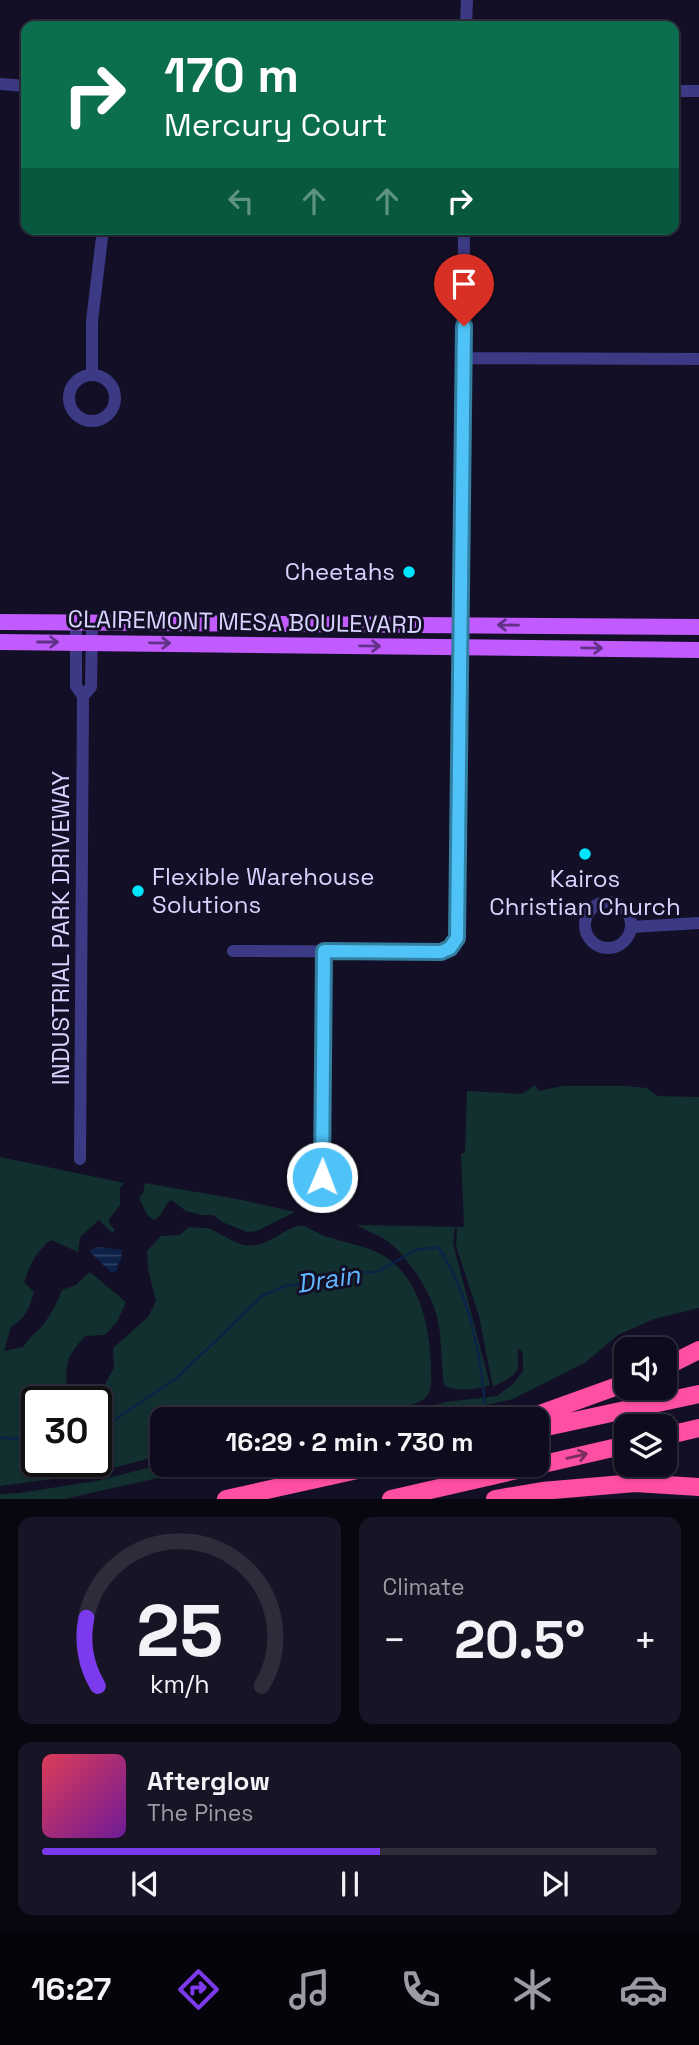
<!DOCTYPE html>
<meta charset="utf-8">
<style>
body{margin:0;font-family:"Space Grotesk",sans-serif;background:#171425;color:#f1f3f6;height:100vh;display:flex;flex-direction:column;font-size:26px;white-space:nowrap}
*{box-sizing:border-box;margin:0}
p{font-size:23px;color:#9b9ba3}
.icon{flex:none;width:38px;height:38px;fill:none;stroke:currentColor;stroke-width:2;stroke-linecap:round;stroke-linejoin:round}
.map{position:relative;height:1499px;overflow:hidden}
.drawer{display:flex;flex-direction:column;gap:18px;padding:18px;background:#08060f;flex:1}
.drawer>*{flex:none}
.top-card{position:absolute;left:21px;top:21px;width:658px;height:214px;border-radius:14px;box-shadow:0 2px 5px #0004,0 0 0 2px #2e2b3b;background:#0b6e4f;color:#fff;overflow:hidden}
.fabs{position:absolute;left:614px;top:1337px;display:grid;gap:14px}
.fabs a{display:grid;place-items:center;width:63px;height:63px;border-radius:14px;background:#0e0b1c;box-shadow:0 2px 5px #0004,0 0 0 2px #2e2b3b;font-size:35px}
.speed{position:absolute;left:21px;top:1386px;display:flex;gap:14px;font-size:35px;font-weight:700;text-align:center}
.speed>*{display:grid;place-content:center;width:91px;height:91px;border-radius:50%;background:#0e0b1c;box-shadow:0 2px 5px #0004,0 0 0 2px #2e2b3b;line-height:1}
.speed .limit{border:4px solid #111;border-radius:10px;background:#fff;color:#111}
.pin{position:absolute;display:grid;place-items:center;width:60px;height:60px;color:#fff;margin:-72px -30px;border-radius:50% 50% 50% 0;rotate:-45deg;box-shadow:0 0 7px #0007}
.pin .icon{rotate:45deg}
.me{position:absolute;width:77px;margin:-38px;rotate:1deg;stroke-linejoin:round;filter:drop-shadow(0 0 5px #0008)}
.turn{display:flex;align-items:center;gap:24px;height:147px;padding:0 28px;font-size:32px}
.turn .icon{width:91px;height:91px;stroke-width:2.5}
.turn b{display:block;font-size:49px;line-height:60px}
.lanes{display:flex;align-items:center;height:66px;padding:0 28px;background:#0003;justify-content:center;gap:35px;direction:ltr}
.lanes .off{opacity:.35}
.big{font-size:52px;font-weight:600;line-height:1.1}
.drawer .tile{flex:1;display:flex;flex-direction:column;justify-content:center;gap:10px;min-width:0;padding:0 24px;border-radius:14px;background:#171425}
.drawer .dial{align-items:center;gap:0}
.dial svg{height:182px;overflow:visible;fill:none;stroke:#2e2b3b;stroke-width:7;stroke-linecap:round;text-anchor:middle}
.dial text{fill:#f1f3f6;stroke:none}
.song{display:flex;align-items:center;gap:21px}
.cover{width:84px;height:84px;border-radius:10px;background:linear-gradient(135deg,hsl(350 70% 55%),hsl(280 70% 35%))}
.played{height:7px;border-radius:4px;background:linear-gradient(90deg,#7c3aed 55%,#2e2b3b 55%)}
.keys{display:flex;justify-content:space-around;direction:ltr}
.heat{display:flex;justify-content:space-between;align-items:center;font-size:38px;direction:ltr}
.drawer .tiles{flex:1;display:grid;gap:18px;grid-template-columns:1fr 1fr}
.tile:last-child{grid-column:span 2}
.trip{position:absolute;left:150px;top:1407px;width:399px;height:70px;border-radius:14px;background:#0e0b1c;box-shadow:0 2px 5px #0004,0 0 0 2px #2e2b3b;font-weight:600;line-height:70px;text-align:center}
.tabs{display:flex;height:112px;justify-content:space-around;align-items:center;background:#06040b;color:#9b9ba3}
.tabs .icon{width:49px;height:49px}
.tabs .selected{color:#7c3aed}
.tabs b{font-size:32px;color:#f1f3f6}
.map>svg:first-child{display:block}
.green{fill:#12302f;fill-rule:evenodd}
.water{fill:url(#water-rules)}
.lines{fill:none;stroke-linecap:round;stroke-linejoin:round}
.stream{stroke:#0c2248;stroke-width:2.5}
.minor{stroke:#3d3a85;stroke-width:12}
.major{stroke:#c25bff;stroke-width:16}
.highway{stroke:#ff4fa3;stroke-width:18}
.oneway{stroke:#623188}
.oneway2{stroke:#7d2c5e}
.route-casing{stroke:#337fa1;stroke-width:18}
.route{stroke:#4fc3f7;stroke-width:12}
.poi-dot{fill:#00e5ff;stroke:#130f26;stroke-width:2.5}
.labels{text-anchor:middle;stroke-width:6;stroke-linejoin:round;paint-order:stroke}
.poi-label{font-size:24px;fill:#d9d4ff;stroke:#130f26;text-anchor:end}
.street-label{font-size:24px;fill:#d9d4ff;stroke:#130f26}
.water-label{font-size:26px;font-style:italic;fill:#62b6ff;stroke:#130f26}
</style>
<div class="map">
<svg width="699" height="1499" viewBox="0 0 699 1499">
<defs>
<pattern id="water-rules" width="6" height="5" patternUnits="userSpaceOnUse" patternTransform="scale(1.75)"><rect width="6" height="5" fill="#0c2248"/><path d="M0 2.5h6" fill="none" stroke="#2f4163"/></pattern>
</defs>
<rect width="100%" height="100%" fill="#130f26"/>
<path class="green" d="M535,1085L539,1091L562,1086H624L647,1088L657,1096L699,1097V1308L654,1319L618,1335L586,1362L513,1399L420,1419H380L425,1409L445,1402L497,1396L513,1384L523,1371V1354L519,1348C516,1355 519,1360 518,1367C515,1378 501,1382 493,1387L479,1316L456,1246L457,1228H455L453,1243L490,1385C477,1389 456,1393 444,1385C441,1364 442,1342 438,1321C434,1296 406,1254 386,1240C377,1234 366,1231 357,1225L464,1227L461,1154L465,1153L467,1091L522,1094Z
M0,1157L124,1183L120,1188V1205L109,1219V1223L115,1230L112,1233L99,1220L80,1237L78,1252L51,1240C36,1251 30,1265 24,1282L34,1292C29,1309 26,1317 11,1327L4,1351L23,1347C30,1337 35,1334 42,1326C51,1315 57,1302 62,1290L76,1285L90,1272L126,1302L117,1322L105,1335L85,1336C67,1357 65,1362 67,1390H84L104,1386L114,1368L113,1348L148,1317L156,1301L148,1269L147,1251L161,1236L180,1235L189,1227C196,1228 204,1227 210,1229C222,1234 232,1242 244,1245C269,1250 287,1223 304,1226C308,1227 322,1236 328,1237C342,1242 356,1244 369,1249C418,1266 430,1323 431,1369C431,1380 433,1391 424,1399C414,1408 376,1410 362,1412C353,1414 345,1417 336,1419H163V1455L85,1475L0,1486ZM37,1402H96V1461H37Z
M145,1183L242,1200L295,1212L257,1231L247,1232L222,1222L213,1215H202L186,1211L171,1200C163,1206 163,1216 154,1220L147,1215L139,1197L143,1193Z
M159,1465H216L64,1499H0V1494L19,1493L96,1481Z"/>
<path class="water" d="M98,1247L122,1250L121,1260L118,1263L117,1271L111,1272L90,1252V1250Z"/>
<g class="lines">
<path class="stream" d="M96,1426L113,1421L178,1377L262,1296L285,1286L317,1282L343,1273L377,1272L416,1250L438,1247C469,1293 479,1348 485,1402
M0,1438L37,1439"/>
<path class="minor" d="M466,26L467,0
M0,84L26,86
M674,91H699
M464,358L699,359
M92,375V321L103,229
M69 398a23 23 0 1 1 46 0a23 23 0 1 1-46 0Z
M76,623V686L83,696L80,1159
M83,696L91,687L92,623
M585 925a23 23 0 1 1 46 0a23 23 0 1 1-46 0Z
M631,927L699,923
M233,951L441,952L450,948L458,938L464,229
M322,1177L324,951"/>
<path class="major" d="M0,622L699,627
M0,642L699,650"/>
<path class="highway" d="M665,1367L699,1350
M526,1419L626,1383
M537,1429L699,1394
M665,1436L699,1428
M226,1499L380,1465
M391,1499L626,1445
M495,1499L542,1491L635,1483L699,1487"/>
</g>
<defs><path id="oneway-shaft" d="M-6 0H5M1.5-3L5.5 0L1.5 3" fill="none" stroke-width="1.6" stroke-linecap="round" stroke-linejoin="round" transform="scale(1.75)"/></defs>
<g class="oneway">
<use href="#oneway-shaft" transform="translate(508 625) rotate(-179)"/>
<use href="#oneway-shaft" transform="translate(48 642)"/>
<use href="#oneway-shaft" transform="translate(160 643) rotate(1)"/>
<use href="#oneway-shaft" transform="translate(370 646) rotate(1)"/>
<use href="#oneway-shaft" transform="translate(592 648) rotate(1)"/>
</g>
<use class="oneway2" href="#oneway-shaft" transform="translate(577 1456) rotate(-13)"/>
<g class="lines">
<defs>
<path id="route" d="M322,1177L324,951L441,952L450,948L457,938L464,326"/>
</defs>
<use href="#route" class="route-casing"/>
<use href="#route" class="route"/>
</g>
<g class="poi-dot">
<circle cx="409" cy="572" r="7"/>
<circle cx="585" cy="854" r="7"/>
<circle cx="138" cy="891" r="7"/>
</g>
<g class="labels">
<g class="poi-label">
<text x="395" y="580">Cheetahs</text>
<text x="152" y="885" text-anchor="start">Flexible Warehouse<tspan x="152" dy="28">Solutions</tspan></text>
<text x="585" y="887" text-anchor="middle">Kairos<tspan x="585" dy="28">Christian Church</tspan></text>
</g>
<g class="street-label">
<text transform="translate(245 622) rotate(1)" y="8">CLAIREMONT MESA BOULEVARD</text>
<text transform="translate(61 928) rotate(-90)" y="8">INDUSTRIAL PARK DRIVEWAY</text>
</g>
<g class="water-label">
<text transform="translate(328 1279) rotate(-9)" y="9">Drain</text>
</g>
</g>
</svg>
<div class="fabs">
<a><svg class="icon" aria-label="sound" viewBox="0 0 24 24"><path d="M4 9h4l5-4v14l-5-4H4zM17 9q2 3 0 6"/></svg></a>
<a><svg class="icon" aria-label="layers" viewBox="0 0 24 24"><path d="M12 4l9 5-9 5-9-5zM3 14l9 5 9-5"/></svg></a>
</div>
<div class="speed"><div class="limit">30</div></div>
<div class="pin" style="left:464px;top:326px;background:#d93025"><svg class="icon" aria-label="arrive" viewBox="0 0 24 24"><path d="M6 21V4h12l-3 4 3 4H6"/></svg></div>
<svg class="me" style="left:322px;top:1177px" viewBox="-20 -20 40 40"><circle r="17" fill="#4fc3f7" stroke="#fff" stroke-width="3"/><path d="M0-11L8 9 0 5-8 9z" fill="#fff"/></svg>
<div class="trip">16:29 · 2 min · 730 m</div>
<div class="top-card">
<div class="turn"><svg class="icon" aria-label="right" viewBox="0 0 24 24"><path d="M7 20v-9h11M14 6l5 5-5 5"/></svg><div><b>170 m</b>Mercury Court</div></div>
<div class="lanes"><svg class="icon off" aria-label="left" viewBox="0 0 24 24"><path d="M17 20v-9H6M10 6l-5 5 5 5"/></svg><svg class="icon off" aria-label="ahead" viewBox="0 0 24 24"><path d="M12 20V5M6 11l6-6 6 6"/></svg><svg class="icon off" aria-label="ahead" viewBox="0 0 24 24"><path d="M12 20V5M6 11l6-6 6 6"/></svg><svg class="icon" aria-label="right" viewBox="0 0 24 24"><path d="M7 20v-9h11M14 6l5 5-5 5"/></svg></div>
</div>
</div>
<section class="drawer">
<div class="tiles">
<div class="tile dial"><svg viewBox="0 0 100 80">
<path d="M14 69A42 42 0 1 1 86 69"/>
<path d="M14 69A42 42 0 0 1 9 39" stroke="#7c3aed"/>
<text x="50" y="56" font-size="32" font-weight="700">25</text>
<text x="50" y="72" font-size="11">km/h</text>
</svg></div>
<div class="tile"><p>Climate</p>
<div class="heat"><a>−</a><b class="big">20.5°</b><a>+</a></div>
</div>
<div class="tile">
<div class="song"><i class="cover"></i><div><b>Afterglow</b><p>The Pines</p></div></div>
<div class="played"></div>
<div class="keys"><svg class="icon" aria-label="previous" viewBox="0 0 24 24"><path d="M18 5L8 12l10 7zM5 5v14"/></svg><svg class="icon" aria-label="pause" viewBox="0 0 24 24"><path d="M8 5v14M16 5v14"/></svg><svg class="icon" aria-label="next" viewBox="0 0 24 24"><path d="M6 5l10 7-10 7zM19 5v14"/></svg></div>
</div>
</div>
</section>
<nav class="tabs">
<b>16:27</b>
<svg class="icon selected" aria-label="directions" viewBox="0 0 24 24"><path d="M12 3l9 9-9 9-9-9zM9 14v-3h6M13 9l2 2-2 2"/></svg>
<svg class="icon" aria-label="music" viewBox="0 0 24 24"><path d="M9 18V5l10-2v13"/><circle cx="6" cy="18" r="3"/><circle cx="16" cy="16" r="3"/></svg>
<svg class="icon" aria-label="phone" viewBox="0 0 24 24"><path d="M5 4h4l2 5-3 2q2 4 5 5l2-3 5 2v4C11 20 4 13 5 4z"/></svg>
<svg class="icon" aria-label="climate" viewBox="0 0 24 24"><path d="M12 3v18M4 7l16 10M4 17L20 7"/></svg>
<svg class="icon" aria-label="car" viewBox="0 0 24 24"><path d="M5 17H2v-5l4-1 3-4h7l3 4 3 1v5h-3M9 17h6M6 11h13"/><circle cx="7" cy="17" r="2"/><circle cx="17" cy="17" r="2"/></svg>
</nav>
